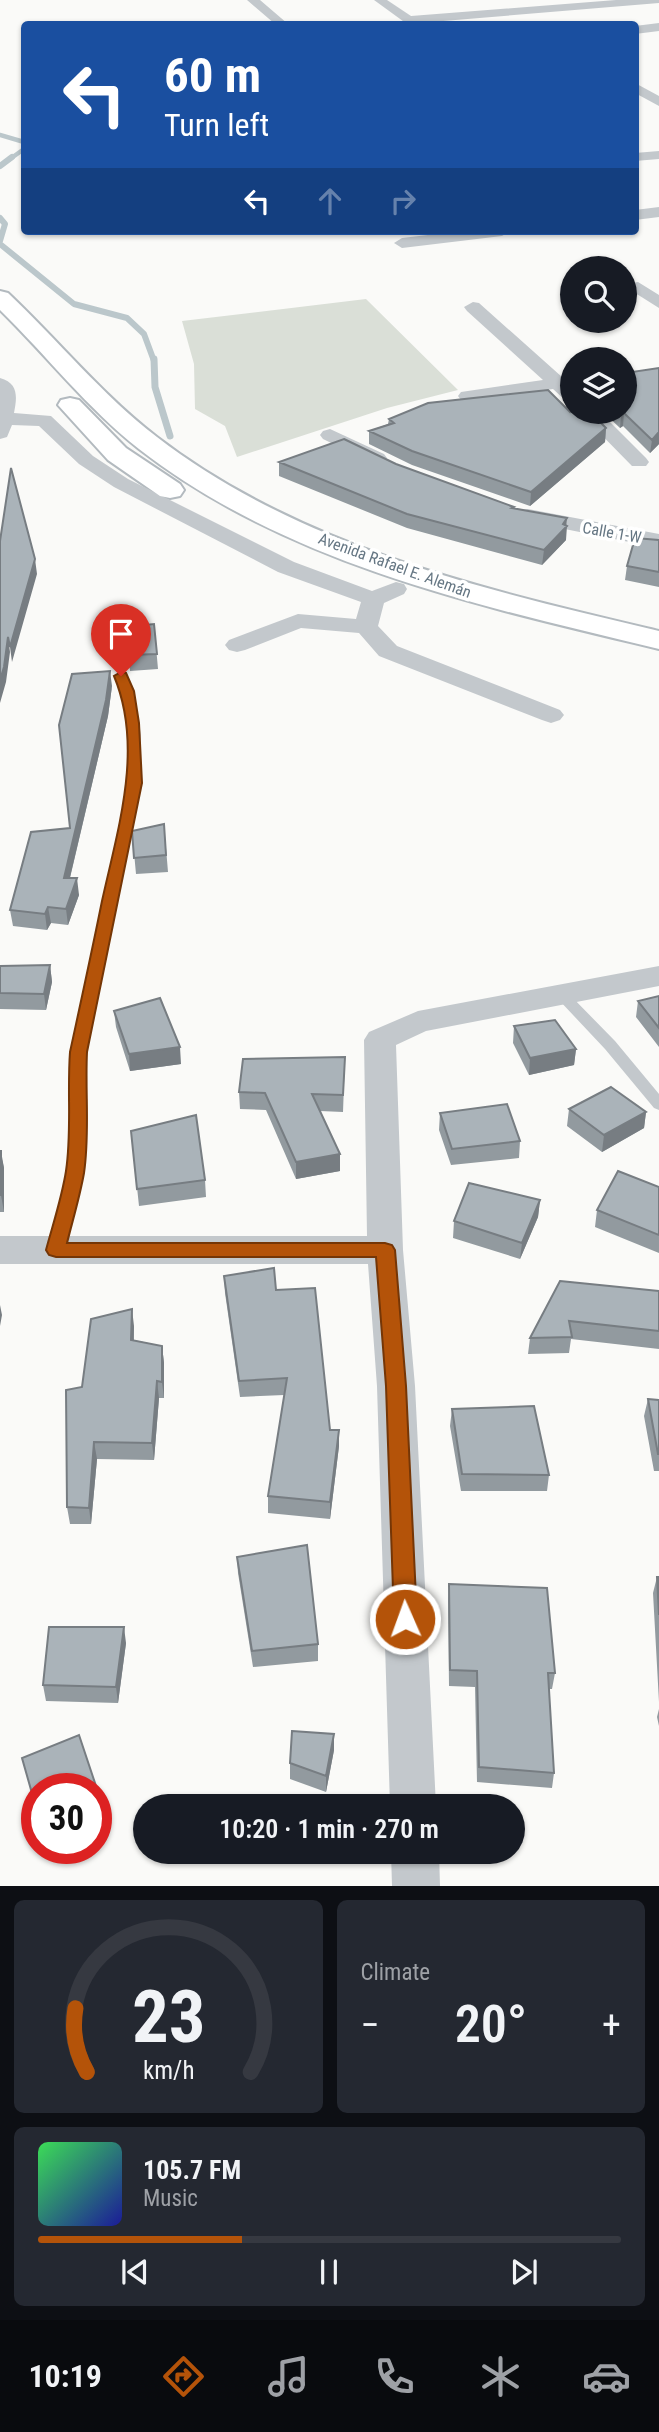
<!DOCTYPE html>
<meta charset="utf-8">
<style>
body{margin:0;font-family:"Roboto Condensed",sans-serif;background:#242831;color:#f1f3f6;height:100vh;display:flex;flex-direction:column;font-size:26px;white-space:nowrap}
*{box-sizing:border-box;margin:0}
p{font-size:23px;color:#9ea1a6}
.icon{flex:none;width:38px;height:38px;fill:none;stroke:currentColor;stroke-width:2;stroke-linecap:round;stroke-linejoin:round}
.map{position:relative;height:1886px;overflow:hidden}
.panel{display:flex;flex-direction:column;gap:14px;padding:14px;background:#0d0f14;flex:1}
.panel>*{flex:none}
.banner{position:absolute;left:21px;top:21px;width:618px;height:214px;border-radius:7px;box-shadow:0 2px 5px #0004;background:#1a4fa0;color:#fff;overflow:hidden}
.controls{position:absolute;left:560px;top:256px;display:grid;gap:14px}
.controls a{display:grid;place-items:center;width:77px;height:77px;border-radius:50%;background:#171b24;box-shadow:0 2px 5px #0004;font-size:35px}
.speed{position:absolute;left:21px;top:1773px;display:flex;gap:14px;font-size:35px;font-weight:700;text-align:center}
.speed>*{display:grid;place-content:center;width:91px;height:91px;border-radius:50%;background:#171b24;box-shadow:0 2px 5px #0004;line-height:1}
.speed .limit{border:10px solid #d22;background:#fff;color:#111}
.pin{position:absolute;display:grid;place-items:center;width:60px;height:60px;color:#fff;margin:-72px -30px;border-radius:50% 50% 50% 0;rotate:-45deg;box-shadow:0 0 7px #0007}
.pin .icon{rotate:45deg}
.me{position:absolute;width:77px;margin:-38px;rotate:358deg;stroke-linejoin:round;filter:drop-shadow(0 0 5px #0008)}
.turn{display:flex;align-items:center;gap:24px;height:147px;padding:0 28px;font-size:32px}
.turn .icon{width:91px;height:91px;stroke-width:2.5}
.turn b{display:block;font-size:49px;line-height:60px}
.lanes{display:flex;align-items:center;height:66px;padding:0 28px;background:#0003;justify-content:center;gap:35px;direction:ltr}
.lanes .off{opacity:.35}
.big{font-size:52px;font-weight:600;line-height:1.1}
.panel .card{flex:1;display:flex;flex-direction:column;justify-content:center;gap:10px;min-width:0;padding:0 24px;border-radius:10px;background:#242831}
.panel .dial{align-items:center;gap:0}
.dial svg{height:182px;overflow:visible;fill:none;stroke:#363941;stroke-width:7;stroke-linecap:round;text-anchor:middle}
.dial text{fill:#f1f3f6;stroke:none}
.song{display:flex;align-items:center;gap:21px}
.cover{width:84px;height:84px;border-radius:10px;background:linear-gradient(135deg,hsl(130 70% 55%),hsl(240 70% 35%))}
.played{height:7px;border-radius:4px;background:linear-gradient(90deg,#b45309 35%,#363941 35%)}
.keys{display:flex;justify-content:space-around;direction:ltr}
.heat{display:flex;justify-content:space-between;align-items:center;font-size:38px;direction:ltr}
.panel .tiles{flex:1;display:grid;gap:14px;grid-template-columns:1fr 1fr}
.card:last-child{grid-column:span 2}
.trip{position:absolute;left:133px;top:1794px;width:392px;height:70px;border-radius:35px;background:#171b24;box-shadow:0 2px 5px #0004;font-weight:600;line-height:70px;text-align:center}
.tab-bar{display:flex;height:112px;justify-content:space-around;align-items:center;background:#090b0e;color:#9ea1a6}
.tab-bar .icon{width:49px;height:49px}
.tab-bar .on{color:#b45309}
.tab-bar b{font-size:32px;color:#f1f3f6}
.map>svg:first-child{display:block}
.green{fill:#dadfd7}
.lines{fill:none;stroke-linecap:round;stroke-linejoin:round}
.stream-far2{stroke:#bbc7cb;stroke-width:4.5}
.stream-far1{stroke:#bbc7cb;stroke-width:6}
.stream{stroke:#bbc7cb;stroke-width:7}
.secondary-casing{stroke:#b3babf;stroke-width:4}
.service{fill:#c3c8cc;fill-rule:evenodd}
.minor{fill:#c3c8cc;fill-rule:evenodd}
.secondary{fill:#fff;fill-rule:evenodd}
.wall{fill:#929a9f}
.shaded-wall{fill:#777d82}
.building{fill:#aab3b9;stroke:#777d82;stroke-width:2}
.route{fill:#b45309;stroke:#753606;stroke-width:2}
.labels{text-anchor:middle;stroke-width:7;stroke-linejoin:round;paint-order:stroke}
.far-street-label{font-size:16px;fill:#657683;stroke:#fff}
</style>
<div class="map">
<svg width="659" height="1886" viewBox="0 0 659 1886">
<rect width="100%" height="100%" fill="#fafaf8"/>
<path class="green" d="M366,299L458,390L387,408L237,457L225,426L195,409L194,364L182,321Z"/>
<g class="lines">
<path class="stream-far2" d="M0,135L24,142
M10,159L24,149"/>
<path class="stream-far1" d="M0,166L12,157
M0,218L5,224L0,241
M0,244L74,304L127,318L144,334L154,361"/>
<path class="stream" d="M154,359L155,387L170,436"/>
<defs>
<path id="secondary" d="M0,291L8,293C58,340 102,395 157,437C301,548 486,590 659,631V649C480,606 287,564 139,449C87,408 47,356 0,310Z
M70,398L79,400L126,448L180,484L184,490L180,496L170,498L160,496L108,460L58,405L61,400Z"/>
</defs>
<use href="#secondary" class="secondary-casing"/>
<path class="service" d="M121,673L127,676L136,705L141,735L138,796L86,1052L85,1156L79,1191L64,1250L62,1255L56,1256L50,1255L48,1250L63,1191L69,1156L70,1052L125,796L129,735L125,705L115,676Z
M563,991L568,993L615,1041L659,1094V1110L654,1108L605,1049L558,999L556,996L558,993Z"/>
<path class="minor" d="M247,0H260L288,24H275Z
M374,0H387L411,16L616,0H659V3L407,24Z
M659,23V31L635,34V26Z
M635,83L659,96V106L635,93Z
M659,151V159L635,161V153Z
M659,207V217L635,220V210Z
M462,231H510L502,236L402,248L394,243L402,238Z
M638,282L659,295V308L632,291L630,287L632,283Z
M473,302L479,303L562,377L572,375V402L565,400L553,389L468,402L461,400L458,396L461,392L543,380L467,311L464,307Z
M0,378C19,383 17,398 14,413L51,416L93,456L128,479L294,562L372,591L396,582L404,584L407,589L404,594L384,603L378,626L397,646L560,710L564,715L560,720L551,723L542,720L379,656L359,633L301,628L245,650L237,652L229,650L225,645L229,640L298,614L356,619L361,602L278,572L114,487L79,464L39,426L12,425L7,437L0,439Z
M578,411H599L646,458L649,462L646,466H632Z
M330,429L384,454L387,458L384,462H370L323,439L320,435L323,431Z
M528,509L659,534V548L520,520L517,515L520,510Z
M659,966V986L426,1031L396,1045L403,1250L415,1386L436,1806H390L377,1386L368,1264H0V1236H367L364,1040L369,1032L418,1011Z
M391,1852H439L440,1886H392Z"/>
<use href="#secondary" class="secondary"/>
</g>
<path class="wall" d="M602,411H625L659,444L650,453L623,426L620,428Z
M570,412L606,428L605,442L530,506L412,465L369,444V431L388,424L389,419Z
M279,462L396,464L514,509L566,525V540L542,565L407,528L279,476Z
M659,540V587L625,580L627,566Z
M154,624L158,669L130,671L125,627Z
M112,686L108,716L70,878L79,895L68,925L51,923L47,930L13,926L10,910L70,828Z
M164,824L168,872L136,874L132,831Z
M50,965L52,982L46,1010L0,1009V966Z
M659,996V1047L636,1017L638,1001Z
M114,1011L181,1064L130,1071L116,1027Z
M514,1026L576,1049L574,1065L529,1075L513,1043Z
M345,1057L343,1112L320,1111L340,1154V1171L296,1179L266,1110L240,1109L239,1092Z
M569,1109L646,1112L644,1128L602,1152L567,1126Z
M440,1113L520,1141L519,1158L451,1165L439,1130Z
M131,1131L205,1180L206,1197L139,1206Z
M0,1151L4,1168V1212H0Z
M659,1187V1253L595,1227L597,1210Z
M540,1200L538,1217L520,1259L453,1238L454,1221Z
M224,1276L276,1290L330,1430L339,1446L330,1519L268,1513V1496L284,1395L240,1397L225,1293Z
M560,1281L659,1291V1349L571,1339L569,1353L528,1354L530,1338Z
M134,1326V1340L162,1346L164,1363V1398H159L154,1460L97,1459L91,1524H70L67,1507L82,1387Z
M648,1399L659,1400V1471H654L644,1416Z
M452,1409L549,1475L547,1491H461L450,1426Z
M237,1557L318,1644V1661L253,1667L238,1573Z
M657,1577H659V1702L653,1593Z
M449,1584L555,1673L552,1689H549L554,1773L552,1788L477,1782L475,1687L449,1686L448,1600Z
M126,1643L118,1703L46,1701L43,1685Z
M659,1709V1726L657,1717Z
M334,1734V1750L326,1792L290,1779V1763Z"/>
<path class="shaded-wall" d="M624,413L623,426L620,428L621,415Z
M606,428L605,442L530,506L531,492Z
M659,432V444L650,453L652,440Z
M567,518L566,528L567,526L566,540L542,565L544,550Z
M35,559L37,574L12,662L10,647Z
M8,637L10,652L6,682L0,703V680Z
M110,671L112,686L108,716L66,894L64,878Z
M77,878L79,895L68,925L66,909Z
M48,907L51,923L47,930L45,914Z
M50,965L52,982L46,1010L44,994Z
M180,1047L181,1064L130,1071L129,1054Z
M576,1049L574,1065L529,1075L530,1058Z
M646,1112L644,1128L602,1152L604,1135Z
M1,1151L4,1168V1212L1,1195Z
M340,1154V1171L296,1179V1162Z
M540,1200L538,1217L520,1259L522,1243Z
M0,1305L2,1315L0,1326Z
M132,1309L134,1326L133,1357L131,1340Z
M162,1346L164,1363V1398L162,1382Z
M157,1381L159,1398L154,1460L152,1443Z
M339,1430V1446L330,1519V1502Z
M94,1442L97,1459L91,1524L89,1508Z
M124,1627L126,1643L118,1703L116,1687Z
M334,1734V1750L326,1792V1776Z
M98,1792L101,1808L96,1810V1793Z"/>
<path class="building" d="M659,368V432L652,440L624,413L621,415L617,411H625V373Z
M548,390L570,412L572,409V411H589L606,428L531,492L412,451L369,431L394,423L389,419L428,403Z
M344,439L396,464L514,507L512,508L567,518L563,524L567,526L544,550L407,514L279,462Z
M11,468L35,559L10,647L8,637L4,667L0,680V541Z
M635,538L659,540V572L627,566Z
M154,624L157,654L129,655L125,627Z
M110,671L106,700L64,878H77L66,909L48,907L45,914L10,910L31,832L70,828L59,725L72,674Z
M164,824L166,855L134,858L132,831Z
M50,965L44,994L0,993V966Z
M659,996V1028L638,1001Z
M160,998L180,1047L129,1054L114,1011Z
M555,1020L576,1049L530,1058L514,1026Z
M345,1057L343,1095L312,1094L340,1154L296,1162L265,1093L239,1092L243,1059Z
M611,1087L646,1112L604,1135L569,1109Z
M507,1104L520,1141L452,1149L440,1113Z
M196,1115L205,1180L137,1189L131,1131Z
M0,1151H1V1195H0Z
M618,1171L659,1187V1235L597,1210Z
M469,1183L540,1200L522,1243L454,1221Z
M274,1268L276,1290L315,1288L330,1430H339L330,1502L268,1496L287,1378L239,1381L224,1276Z
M560,1281L659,1291V1331L569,1321L572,1337L530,1338Z
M132,1309L131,1340L162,1346V1382L157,1381L152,1443L94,1442L89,1508L67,1507L66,1390L82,1387L91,1319Z
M648,1399L659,1400V1454H658Z
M534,1406L549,1475L462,1474L452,1409Z
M307,1545L318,1644L252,1651L237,1557Z
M657,1577H659V1615Z
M449,1584L547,1588L555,1673H548L554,1773L479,1767L477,1671L450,1670Z
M49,1627H124L116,1687L43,1685Z
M292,1731L334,1734L326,1776L290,1763Z
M79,1735L98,1792L96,1793V1788H37V1811L22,1758Z"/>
<path class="route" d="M121,672L126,673L134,691L139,723L142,783L87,1052C85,1092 90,1133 84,1173C80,1196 73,1219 67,1243H385L392,1245L395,1250L406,1386L417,1619L413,1626L405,1630L397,1626L394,1619L386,1386L376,1257H56L49,1255L46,1250C53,1224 62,1197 66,1171C72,1131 67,1091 70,1052C81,1001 92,951 102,901C118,828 144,748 114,676Z"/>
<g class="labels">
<g class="far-street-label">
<text transform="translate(612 532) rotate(10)" y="6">Calle 1-W</text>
<text transform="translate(395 565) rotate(20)" y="6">Avenida Rafael E. Alemán</text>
</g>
</g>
</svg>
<div class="controls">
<a><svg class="icon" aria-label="search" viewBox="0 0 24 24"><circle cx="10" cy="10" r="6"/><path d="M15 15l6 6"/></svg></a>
<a><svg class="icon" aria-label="layers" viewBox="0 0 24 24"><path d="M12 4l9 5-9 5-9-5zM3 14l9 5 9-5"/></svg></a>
</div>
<div class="speed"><div class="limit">30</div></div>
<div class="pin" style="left:121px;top:676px;background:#d93025"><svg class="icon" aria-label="arrive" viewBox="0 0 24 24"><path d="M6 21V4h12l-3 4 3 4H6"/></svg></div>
<svg class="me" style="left:405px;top:1619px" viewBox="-20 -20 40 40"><circle r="17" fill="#b45309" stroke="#fff" stroke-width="3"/><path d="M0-11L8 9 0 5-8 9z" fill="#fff"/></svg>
<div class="trip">10:20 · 1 min · 270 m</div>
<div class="banner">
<div class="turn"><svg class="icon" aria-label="left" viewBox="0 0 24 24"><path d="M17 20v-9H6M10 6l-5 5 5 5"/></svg><div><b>60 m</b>Turn left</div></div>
<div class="lanes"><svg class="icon" aria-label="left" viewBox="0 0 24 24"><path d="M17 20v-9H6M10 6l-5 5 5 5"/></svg><svg class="icon off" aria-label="ahead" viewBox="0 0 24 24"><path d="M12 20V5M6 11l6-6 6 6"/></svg><svg class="icon off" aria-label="right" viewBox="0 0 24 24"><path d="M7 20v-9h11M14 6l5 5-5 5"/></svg></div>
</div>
</div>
<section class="panel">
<div class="tiles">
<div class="card dial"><svg viewBox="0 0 100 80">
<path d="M14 69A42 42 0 1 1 86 69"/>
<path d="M14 69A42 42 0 0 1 9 41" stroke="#b45309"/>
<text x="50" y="56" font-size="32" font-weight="700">23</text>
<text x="50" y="72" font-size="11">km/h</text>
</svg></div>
<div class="card"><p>Climate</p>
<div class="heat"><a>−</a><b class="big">20°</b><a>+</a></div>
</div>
<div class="card">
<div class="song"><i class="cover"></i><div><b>105.7 FM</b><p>Music</p></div></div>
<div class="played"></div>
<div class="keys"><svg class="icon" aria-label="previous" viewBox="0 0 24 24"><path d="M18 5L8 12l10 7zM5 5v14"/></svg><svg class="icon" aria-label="pause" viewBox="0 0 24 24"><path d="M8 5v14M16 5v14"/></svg><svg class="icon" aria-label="next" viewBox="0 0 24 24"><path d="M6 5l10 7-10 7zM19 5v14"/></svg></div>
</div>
</div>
</section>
<nav class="tab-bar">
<b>10:19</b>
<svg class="icon on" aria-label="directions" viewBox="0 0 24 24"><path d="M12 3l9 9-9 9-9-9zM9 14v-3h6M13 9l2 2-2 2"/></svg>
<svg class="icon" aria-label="music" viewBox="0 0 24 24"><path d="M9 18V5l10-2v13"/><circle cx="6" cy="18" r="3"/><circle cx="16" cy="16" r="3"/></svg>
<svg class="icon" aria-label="phone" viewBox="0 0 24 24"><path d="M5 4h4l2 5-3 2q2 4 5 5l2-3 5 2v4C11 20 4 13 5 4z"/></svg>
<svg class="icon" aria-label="climate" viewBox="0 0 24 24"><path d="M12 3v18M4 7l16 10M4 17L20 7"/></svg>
<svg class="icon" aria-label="car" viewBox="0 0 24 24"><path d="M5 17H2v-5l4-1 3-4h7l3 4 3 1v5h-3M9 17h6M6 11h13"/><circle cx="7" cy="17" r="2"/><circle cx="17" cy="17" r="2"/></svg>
</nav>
